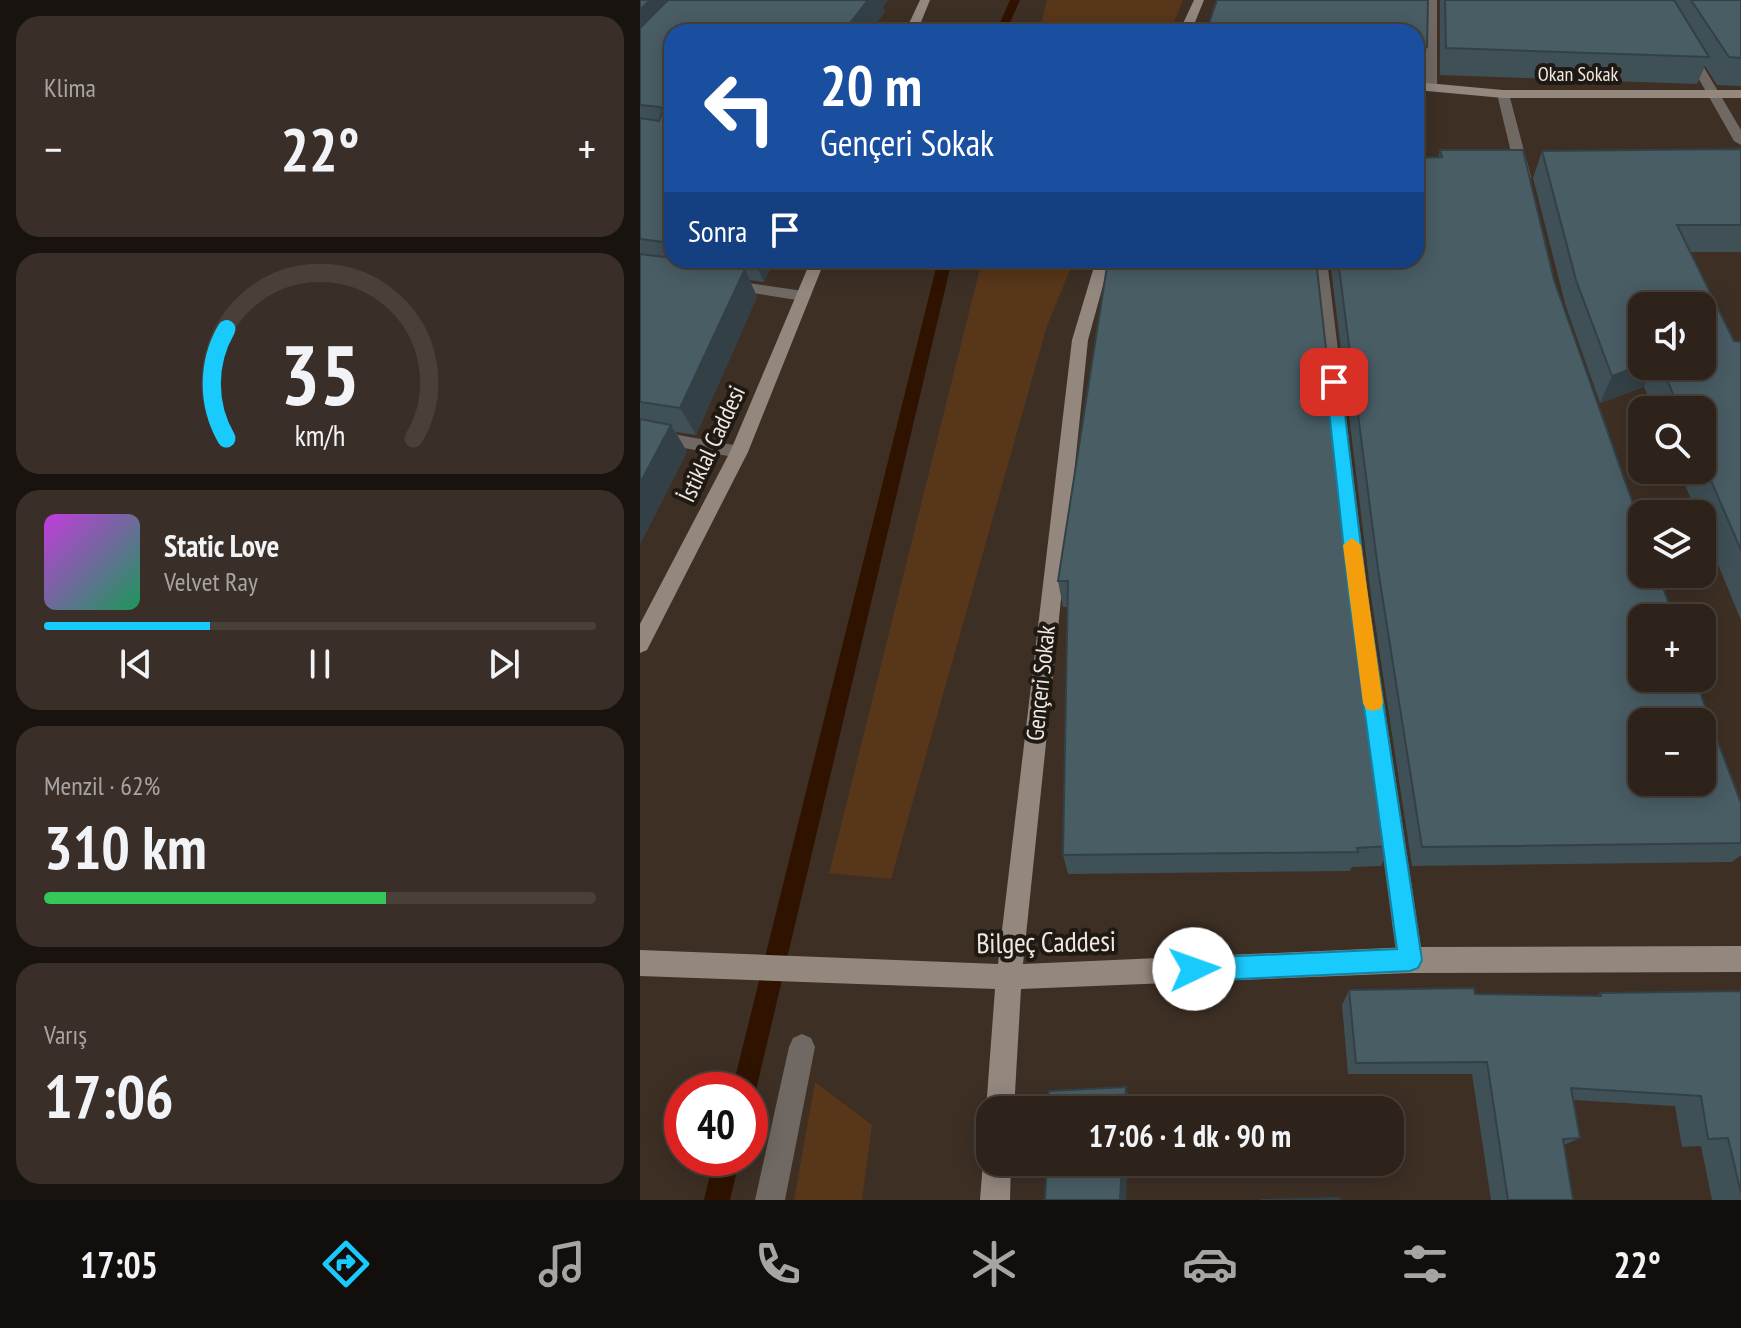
<!DOCTYPE html>
<html lang="tr">
<meta charset="utf-8">
<style>
body{margin:0;font-family:"PT Sans Narrow",sans-serif;background:#3a2f28;color:#f1f3f6;height:100vh;display:flex;flex-direction:column;font-size:30px;white-space:nowrap}
*{box-sizing:border-box;margin:0}
p{font-size:26px;color:#a7a4a3}
.icon{flex:none;width:44px;height:44px;fill:none;stroke:currentColor;stroke-width:2;stroke-linecap:round;stroke-linejoin:round}
.map{position:relative;flex:1;overflow:hidden}
.sheet{display:flex;flex-direction:column;gap:16px;padding:16px;background:#19130f;width:640px}
.sheet>*{flex:none}
.top-card{position:absolute;left:24px;top:24px;width:760px;height:244px;border-radius:24px;box-shadow:0 4px 20px #0003,0 0 0 2px #49403a;background:#1a4fa0;color:#fff;overflow:hidden}
.fabs{position:absolute;left:988px;top:292px;display:grid;gap:16px}
.fabs a{display:grid;place-items:center;width:88px;height:88px;border-radius:16px;background:#2e231b;box-shadow:0 4px 20px #0003,0 0 0 2px #49403a;font-size:40px}
.speed{position:absolute;left:24px;top:1072px;display:flex;gap:16px;font-size:40px;font-weight:700;text-align:center}
.speed>*{display:grid;place-content:center;width:104px;height:104px;border-radius:50%;background:#2e231b;box-shadow:0 4px 20px #0003,0 0 0 2px #49403a;line-height:1}
.speed .limit{border:12px solid #d22;background:#fff;color:#111}
.pin{position:absolute;display:grid;place-items:center;width:68px;height:68px;color:#fff;margin:-34px;border-radius:16px;box-shadow:0 4px 12px #0006}
.me{position:absolute;width:88px;margin:-44px;rotate:87deg;stroke-linejoin:round;filter:drop-shadow(0 0 6px #0008)}
.turn{display:flex;align-items:center;gap:28px;height:168px;padding:0 24px;font-size:36px}
.turn .icon{width:104px;height:104px;stroke-width:2.5}
.turn b{display:block;font-size:56px;line-height:68px}
.then{display:flex;align-items:center;height:76px;padding:0 24px;background:#0003;gap:16px;font-size:30px}
.big{font-size:60px;font-weight:800;line-height:1.1}
.sheet .widget{flex:1;display:flex;flex-direction:column;justify-content:center;gap:12px;min-width:0;padding:0 28px;border-radius:24px;background:#3a2f28}
.sheet .dial{align-items:center;gap:0}
.dial svg{height:208px;overflow:visible;fill:none;stroke:#49403a;stroke-width:7;stroke-linecap:round;text-anchor:middle}
.dial text{fill:#f1f3f6;stroke:none}
.song{display:flex;align-items:center;gap:24px}
.cover{width:96px;height:96px;border-radius:12px;background:linear-gradient(135deg,hsl(290 70% 55%),hsl(150 70% 35%))}
.played{height:8px;border-radius:4px;background:linear-gradient(90deg,#19cafc 30%,#49403a 30%)}
.keys{display:flex;justify-content:space-around;direction:ltr}
.heat{display:flex;justify-content:space-between;align-items:center;font-size:44px;direction:ltr}
.charge{height:12px;border-radius:6px;background:linear-gradient(90deg,#34c759 62%,#49403a 0)}
.trip{position:absolute;left:336px;top:1096px;width:428px;height:80px;border-radius:24px;background:#2e231b;box-shadow:0 4px 20px #0003,0 0 0 2px #49403a;font-weight:800;line-height:80px;text-align:center}
.tabs{display:flex;height:128px;justify-content:space-around;align-items:center;background:#120e0b;color:#a7a4a3}
.tabs .icon{width:56px;height:56px}
.tabs .on{color:#19cafc}
.tabs b{font-size:36px;color:#f1f3f6}
main{display:flex;flex:1;min-height:0}
.map>svg:first-child{display:block}
.green{fill:#583619}
.lines{fill:none;stroke-linecap:round;stroke-linejoin:round}
.stream{fill:#2f1300;fill-rule:evenodd}
.lane{fill:#706963;fill-rule:evenodd}
.street{fill:#706963;fill-rule:evenodd}
.secondary{fill:#93877e;fill-rule:evenodd}
.wall{fill:#3f5057;fill-rule:evenodd}
.shaded-wall{fill:#334147}
.building{fill:#495d65;stroke:#334147;stroke-width:2;fill-rule:evenodd}
.route{fill:#19cafc;stroke:#1083a4;stroke-width:2}
.slow{fill:#f59e0b}
.labels{text-anchor:middle;stroke-width:8;stroke-linejoin:round;paint-order:stroke}
.far-street-label{font-size:20px;fill:#f1e7e0;stroke:#1f1914}
.street-label{font-size:24px;fill:#f1e7e0;stroke:#1f1914}
.near-street-label{font-size:28px;fill:#f1e7e0;stroke:#1f1914}
</style>
<main>
<section class="sheet">
<div class="widget"><p>Klima</p>
<div class="heat"><a>−</a><b class="big">22°</b><a>+</a></div>
</div>
<div class="widget dial"><svg viewBox="0 0 100 80">
<path d="M14 69A42 42 0 1 1 86 69"/>
<path d="M14 69A42 42 0 0 1 14 27" stroke="#19cafc"/>
<text x="50" y="56" font-size="32" font-weight="700">35</text>
<text x="50" y="72" font-size="11">km/h</text>
</svg></div>
<div class="widget">
<div class="song"><i class="cover"></i><div><b>Static Love</b><p>Velvet Ray</p></div></div>
<div class="played"></div>
<div class="keys"><svg class="icon" aria-label="previous" viewBox="0 0 24 24"><path d="M18 5L8 12l10 7zM5 5v14"/></svg><svg class="icon" aria-label="pause" viewBox="0 0 24 24"><path d="M8 5v14M16 5v14"/></svg><svg class="icon" aria-label="next" viewBox="0 0 24 24"><path d="M6 5l10 7-10 7zM19 5v14"/></svg></div>
</div>
<div class="widget"><p>Menzil · 62%</p><b class="big">310 km</b><div class="charge"></div></div>
<div class="widget"><p>Varış</p><b class="big">17:06</b></div>
</section>
<div class="map">
<svg width="1101" height="1200" viewBox="0 0 1101 1200">
<rect width="100%" height="100%" fill="#3d2f24"/>
<path class="green" d="M407,0H543L530,32H399Z
M342,260H434L407,326L251,879L189,873Z
M175,1082L232,1125L222,1200H154Z"/>
<g class="lines">
<path class="stream" d="M370,0H380L366,32H356Z
M298,260H312L116,1090L110,1100V1090H92Z
M74,1158H100L90,1200H64Z"/>
<path class="lane" d="M162,1034L171,1038L175,1047L145,1200H115L149,1047L153,1038Z"/>
<path class="street" d="M787,0H797V87L791,91L785,87Z
M1045,49H1053L1101,130V145L1094,141L1043,51Z
M863,90L869,94L891,177L889,180L877,177L857,94Z
M673,260H687L728,596L783,960L779,969L770,973L761,969L757,960L708,596Z
M87,280L163,291L171,296L163,301L82,288L79,285Z
M0,428L99,446L108,452L99,458L0,440Z"/>
<path class="secondary" d="M280,0H290L277,32H265Z
M554,0H564L551,32H539Z
M776,82L863,90H1101V98H863L776,90Z
M171,260H185L108,452L7,650L0,653V624L90,452Z
M456,260H470L448,340L383,964L770,947L1101,946V972L770,973L381,989L374,1110H350V1119L346,1110L355,989L0,976V950L358,964L432,340Z
M350,1151V1162H371L370,1200H340L343,1162Z"/>
</g>
<path class="wall" d="M0,0H248L243,6L245,12L32,32V260H134L124,282L109,280L117,297L56,435L36,432L47,452L0,544Z
M577,0H788L787,47L782,74L776,73V32H566Z
M800,0H1101V86L1077,85L1065,66L1057,84L800,75Z
M1101,149V252H1050L1094,341L1101,342V620L1062,526V514H1057L1039,470H1062V410H1014L1004,387L960,403L926,307L893,178L902,151ZM1062,306V366H1002Z
M800,150L914,280L1076,737L1101,803V855L1092,862L772,866L731,596L690,260H776Z
M711,570L750,846L741,866L712,867L710,871L428,874L423,855L428,607H423L418,581Z
M709,990L835,994L956,996L960,993L1101,991V1200H1072L1061,1146L1042,1147L1035,1106L933,1100L940,1138L924,1145L933,1200H851L832,1074H708L702,1005Z"/>
<path class="shaded-wall" d="M10,0H44L0,48V10Z
M228,0H248L243,6L245,12L230,32H203Z
M114,260H134L124,282Z
M105,269L117,297L56,435L40,408Z
M1002,365L1015,366L1004,387L960,403L972,376Z
M31,425L47,452L0,544V483Z
M486,1087L491,1101L490,1110H485Z
M482,1162H488L486,1200H480Z"/>
<path class="building" d="M0,0H10L0,10Z
M28,0H228L203,32H32V243L0,239V118L19,121L23,110L20,107L0,105V28Z
M577,0H788L787,47L776,46V32H566Z
M805,0H1034L1069,57L806,48Z
M1051,0H1101V58L1089,57Z
M1101,149V225H1037L1094,341L1101,342V550L1062,460V410H1040L1021,366H1062V306H1002V365L972,376L936,280L902,151Z
M800,150H883L914,280L1002,529V574H1018L1034,618H1002V678H1055L1076,737L1101,803V843L782,847L738,569L698,260H776V158L802,157ZM1002,722H1062V782H1002Z
M0,254L32,258V260H42L105,269L40,408L0,402Z
M468,260H676L711,570L750,846L717,848L718,852L423,855L428,581H418Z
M0,419L31,425L0,483Z
M834,988L835,994L961,996L960,993L1101,991V1193L1088,1138L1068,1139L1061,1096L931,1088L940,1138L923,1139L933,1200H868L847,1062L716,1063L709,990Z
M486,1087L485,1110H409V1091Z
M407,1162H482L480,1200H405Z
M699,1198L700,1200H621Z"/>
<path class="route" d="M694,377L701,382L727,596L782,960L778,968L770,971L554,981L546,977L542,969L546,961L554,958L757,949L709,596L686,382Z"/>
<path class="slow" d="M712,538L721,545L743,703L740,709L733,711L726,709L723,703L703,545Z"/>
<g class="labels">
<g class="far-street-label">
<text x="938" y="81">Okan Sokak</text>
</g>
<g class="street-label">
<text transform="translate(72 444) rotate(-65)" y="8">İstiklal Caddesi</text>
<text transform="translate(401 683) rotate(-84)" y="8">Gençeri Sokak</text>
</g>
<g class="near-street-label">
<text transform="translate(406 942) rotate(-1)" y="10">Bilgeç Caddesi</text>
</g>
</g>
</svg>
<div class="fabs">
<a><svg class="icon" aria-label="sound" viewBox="0 0 24 24"><path d="M4 9h4l5-4v14l-5-4H4zM17 9q2 3 0 6"/></svg></a>
<a><svg class="icon" aria-label="search" viewBox="0 0 24 24"><circle cx="10" cy="10" r="6"/><path d="M15 15l6 6"/></svg></a>
<a><svg class="icon" aria-label="layers" viewBox="0 0 24 24"><path d="M12 4l9 5-9 5-9-5zM3 14l9 5 9-5"/></svg></a>
<a>+</a>
<a>−</a>
</div>
<div class="speed"><div class="limit">40</div></div>
<div class="pin" style="left:694px;top:382px;background:#d93025"><svg class="icon" aria-label="arrive" viewBox="0 0 24 24"><path d="M6 21V4h12l-3 4 3 4H6"/></svg></div>
<svg class="me" style="left:554px;top:969px" viewBox="-20 -20 40 40"><circle r="19" fill="#fff"/><path d="M0-13L10 11 0 6-10 11z" fill="#19cafc"/></svg>
<div class="trip">17:06 · 1 dk · 90 m</div>
<div class="top-card">
<div class="turn"><svg class="icon" aria-label="left" viewBox="0 0 24 24"><path d="M17 20v-9H6M10 6l-5 5 5 5"/></svg><div><b>20 m</b>Gençeri Sokak</div></div>
<div class="then">Sonra<svg class="icon" aria-label="arrive" viewBox="0 0 24 24"><path d="M6 21V4h12l-3 4 3 4H6"/></svg></div>
</div>
</div>
</main>
<nav class="tabs">
<b>17:05</b>
<svg class="icon on" aria-label="directions" viewBox="0 0 24 24"><path d="M12 3l9 9-9 9-9-9zM9 14v-3h6M13 9l2 2-2 2"/></svg>
<svg class="icon" aria-label="music" viewBox="0 0 24 24"><path d="M9 18V5l10-2v13"/><circle cx="6" cy="18" r="3"/><circle cx="16" cy="16" r="3"/></svg>
<svg class="icon" aria-label="phone" viewBox="0 0 24 24"><path d="M5 4h4l2 5-3 2q2 4 5 5l2-3 5 2v4C11 20 4 13 5 4z"/></svg>
<svg class="icon" aria-label="climate" viewBox="0 0 24 24"><path d="M12 3v18M4 7l16 10M4 17L20 7"/></svg>
<svg class="icon" aria-label="car" viewBox="0 0 24 24"><path d="M5 17H2v-5l4-1 3-4h7l3 4 3 1v5h-3M9 17h6M6 11h13"/><circle cx="7" cy="17" r="2"/><circle cx="17" cy="17" r="2"/></svg>
<svg class="icon" aria-label="filters" viewBox="0 0 24 24"><path d="M4 7h16M4 17h16"/><circle cx="9" cy="7" r="2"/><circle cx="15" cy="17" r="2"/></svg>
<b>22°</b>
</nav>
